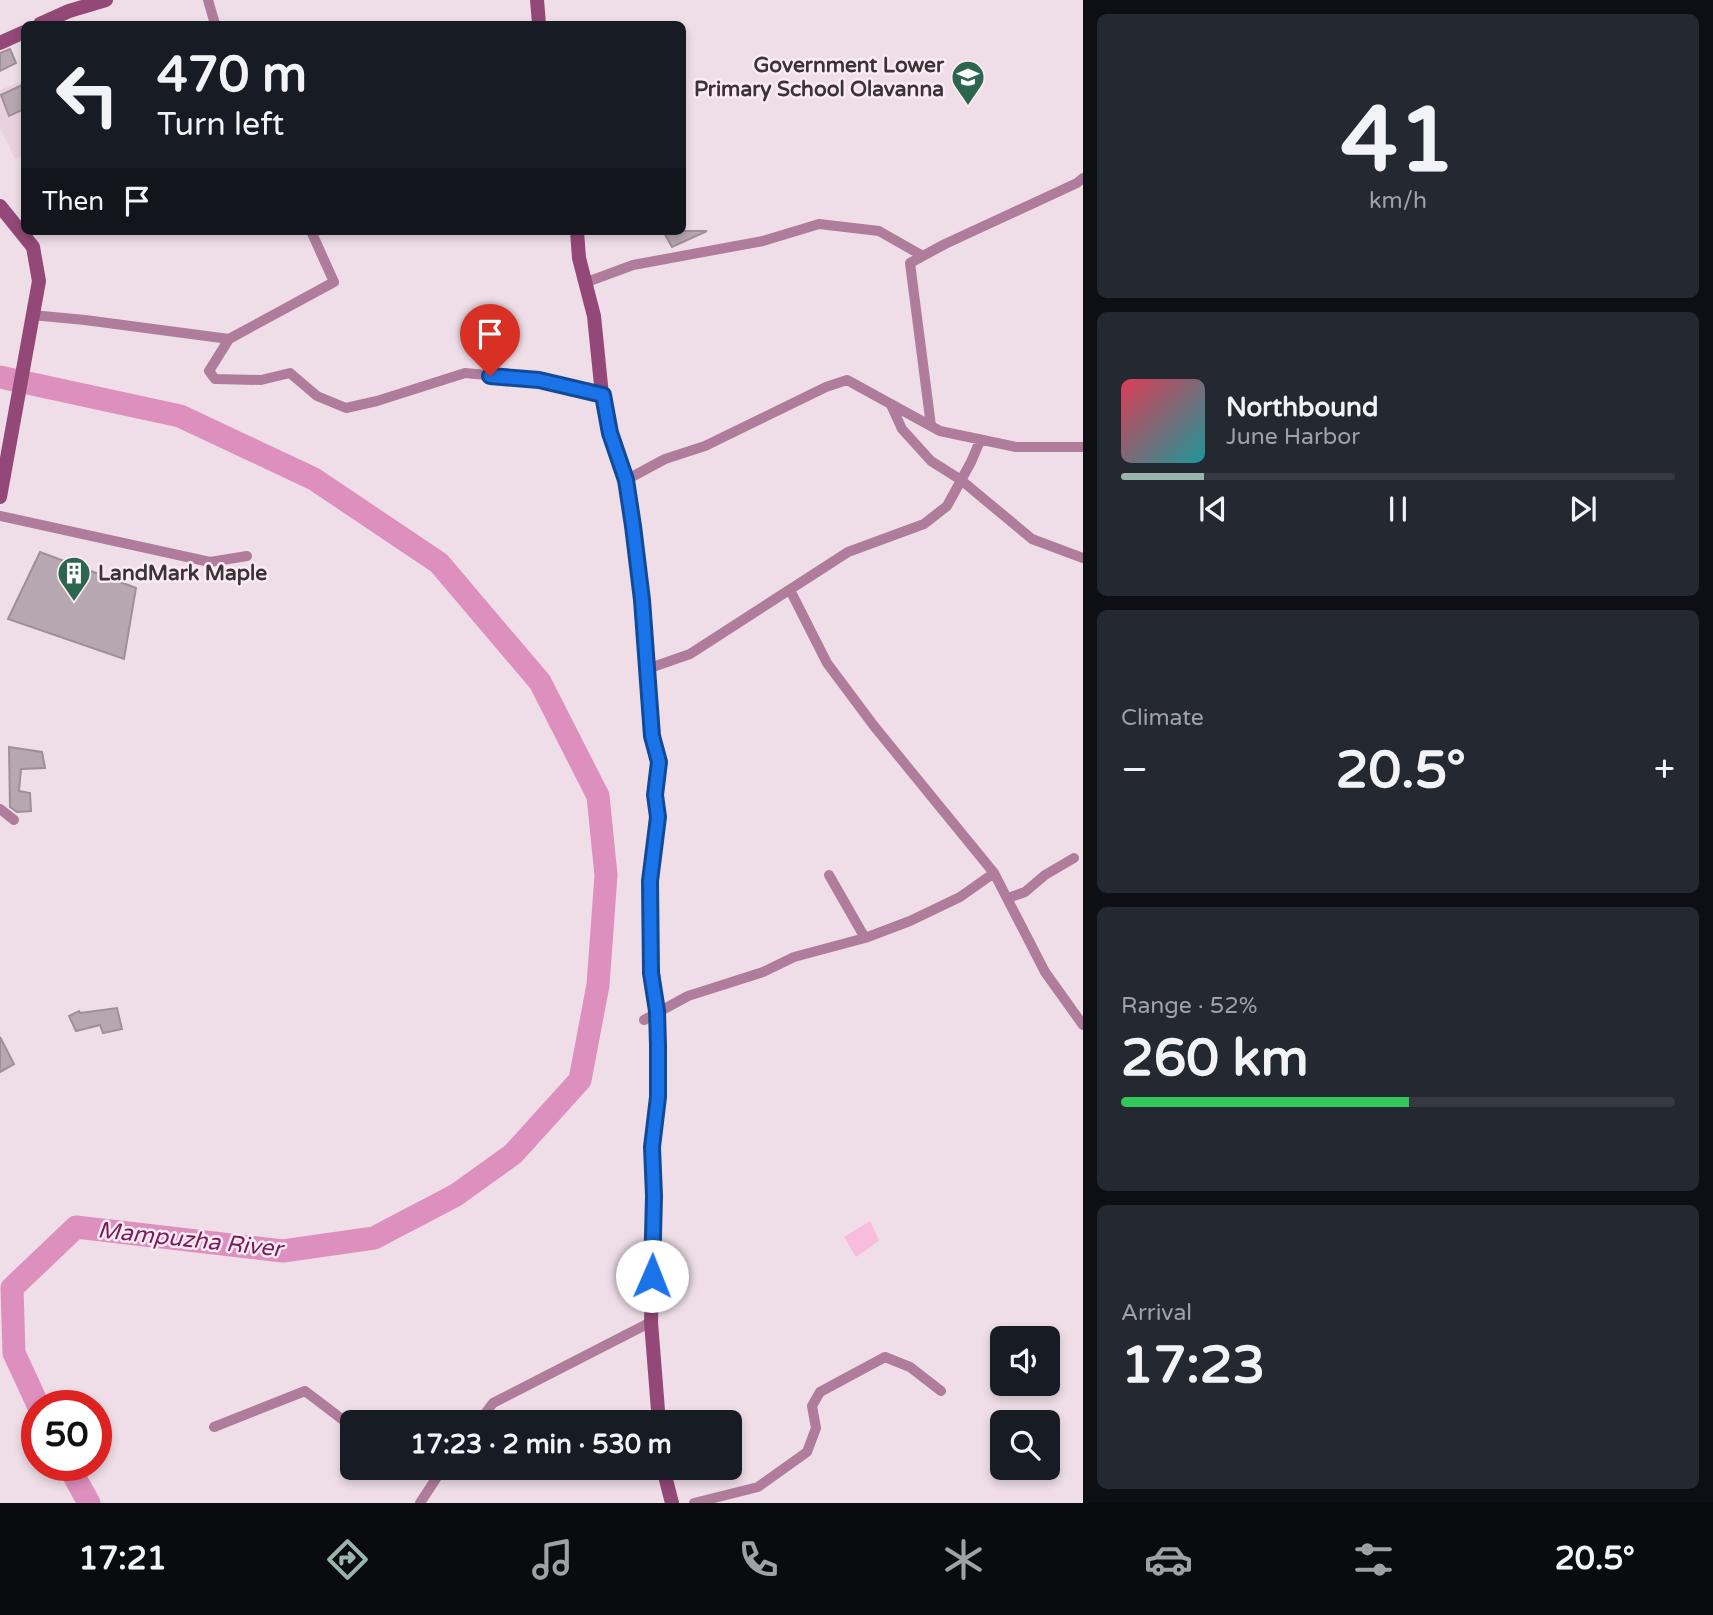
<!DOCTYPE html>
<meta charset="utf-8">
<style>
body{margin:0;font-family:"Varela Round",sans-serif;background:#242831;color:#f1f3f6;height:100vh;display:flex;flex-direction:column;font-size:26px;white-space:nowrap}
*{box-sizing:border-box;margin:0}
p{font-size:23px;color:#9ea1a6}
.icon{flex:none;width:38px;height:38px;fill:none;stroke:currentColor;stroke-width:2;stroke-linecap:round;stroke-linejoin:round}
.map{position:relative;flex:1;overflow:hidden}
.panel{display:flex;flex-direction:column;gap:14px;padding:14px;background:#0d0f14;width:630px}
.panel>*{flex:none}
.guide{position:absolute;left:21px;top:21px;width:665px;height:214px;border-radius:10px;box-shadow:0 4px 10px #0003;background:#171b24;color:#f1f3f6;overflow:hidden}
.tools{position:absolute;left:990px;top:1326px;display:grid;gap:14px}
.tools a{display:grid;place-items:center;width:70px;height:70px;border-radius:10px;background:#171b24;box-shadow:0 4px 10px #0003;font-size:35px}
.speed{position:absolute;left:21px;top:1390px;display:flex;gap:14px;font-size:35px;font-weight:700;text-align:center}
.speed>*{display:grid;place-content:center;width:91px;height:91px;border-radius:50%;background:#171b24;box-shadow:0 4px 10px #0003;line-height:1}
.speed .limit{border:10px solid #d22;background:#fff;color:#111}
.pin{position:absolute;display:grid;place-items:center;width:60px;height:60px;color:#fff;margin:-72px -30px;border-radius:50% 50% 50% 0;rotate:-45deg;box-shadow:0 0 7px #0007}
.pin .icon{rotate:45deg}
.me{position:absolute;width:77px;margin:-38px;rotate:1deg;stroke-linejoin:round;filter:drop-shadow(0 0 5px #0008)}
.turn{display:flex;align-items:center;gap:24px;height:147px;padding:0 21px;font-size:32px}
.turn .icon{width:91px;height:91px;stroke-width:2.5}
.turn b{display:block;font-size:49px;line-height:60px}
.then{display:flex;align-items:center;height:66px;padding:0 21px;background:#0003;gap:14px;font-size:26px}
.big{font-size:52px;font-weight:700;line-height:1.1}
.panel .tile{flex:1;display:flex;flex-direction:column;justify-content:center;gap:10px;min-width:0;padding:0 24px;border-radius:10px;background:#242831}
.panel .dial{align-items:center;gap:0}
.dial b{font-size:91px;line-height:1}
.song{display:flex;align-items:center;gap:21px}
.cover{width:84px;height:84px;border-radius:10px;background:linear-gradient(135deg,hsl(350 70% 55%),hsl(180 70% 35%))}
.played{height:7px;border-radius:4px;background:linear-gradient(90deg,#99b4aa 15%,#363941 15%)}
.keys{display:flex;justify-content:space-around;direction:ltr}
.heat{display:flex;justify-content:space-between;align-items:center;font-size:38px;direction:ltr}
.charge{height:10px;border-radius:5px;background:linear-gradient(90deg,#34c759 52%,#363941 0)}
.trip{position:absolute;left:340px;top:1410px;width:402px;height:70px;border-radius:10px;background:#171b24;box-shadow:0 4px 10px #0003;font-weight:700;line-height:70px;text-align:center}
.dock{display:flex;height:112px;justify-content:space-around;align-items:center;background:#090b0e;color:#9ea1a6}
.dock .icon{width:49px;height:49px}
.dock .selected{color:#99b4aa}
.dock b{font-size:32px;color:#f1f3f6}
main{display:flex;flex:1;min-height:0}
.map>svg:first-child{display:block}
.built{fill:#ead1df}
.green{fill:#f7bcde}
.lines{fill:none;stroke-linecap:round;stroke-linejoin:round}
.river{stroke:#dd8fbe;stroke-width:23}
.building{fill:#b7a7b0;stroke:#9f8f98;stroke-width:2}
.street{stroke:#b07c9b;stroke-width:10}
.secondary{stroke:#934877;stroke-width:14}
.route-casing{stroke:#114b97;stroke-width:18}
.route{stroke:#1a73e8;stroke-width:12}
.labels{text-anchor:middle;stroke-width:5;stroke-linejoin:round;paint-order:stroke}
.poi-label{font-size:21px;font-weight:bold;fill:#3a3437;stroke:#fcebf4;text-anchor:end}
.water-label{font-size:23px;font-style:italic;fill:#781d5b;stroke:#fcebf4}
</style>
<main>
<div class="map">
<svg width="1083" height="1503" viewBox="0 0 1083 1503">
<rect width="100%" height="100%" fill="#efdee7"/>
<path class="built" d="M24,80V155L15,159L0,128V90Z"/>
<path class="green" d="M870,1221L879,1241L856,1257L844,1237Z"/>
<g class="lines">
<path class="river" d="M0,377L180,416L314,479L439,563L540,682L598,796L606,875L598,985L580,1080L513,1154L456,1195L374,1238L283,1251L76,1227L12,1288L14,1353L38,1405
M68,1465L89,1503"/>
</g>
<path class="building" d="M10,49L16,63L0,71V53Z
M24,84V109L9,116L1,95Z
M663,231H707L672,247Z
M40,552L136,588L124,659L8,619Z
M9,747L42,752L45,768L21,769L19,791L30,793L31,811L17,812L10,807Z
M117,1008L122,1029L103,1033L100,1025L76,1031L69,1016L79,1011L80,1013Z
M0,1037L14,1064L0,1072Z"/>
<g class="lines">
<path class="street" d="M208,0L215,24
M587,282L633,265L763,241L819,224L879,231L923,256
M32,315L85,320L229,339L334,282L311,231
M229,339L209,371L215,379L261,380L290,373L317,396L346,408L377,401L465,373L539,380L602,395
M891,405L902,429L931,461L961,480L1032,539L1083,558
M931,426L910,263L945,244L1077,183L1083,178
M626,480L665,459L705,446L826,387L847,380L940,431L1016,447H1083
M0,516L210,562L247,556
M790,590L827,663L874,726L994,873L1045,972L1083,1025
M647,669L690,654L848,552L924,524L947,506L971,462L980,441
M0,809L14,820
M829,875L865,938
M1008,898L1025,892L1045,875L1074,858
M644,1020L688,996L763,972L794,957L865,938L910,921L960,897L994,873
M478,1423L493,1403L651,1322
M214,1427L305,1391L347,1423L352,1433
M420,1503L443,1468
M694,1503L758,1487L807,1452L816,1428L812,1406L820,1392L885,1357L910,1367L941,1391"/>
<path class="secondary" d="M537,0L539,24
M40,24L69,11L106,0
M0,43L24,32
M0,206L33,247L39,281L0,497
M577,231L579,258L594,316L602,395L610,433L626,480L633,526L642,600L652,736L659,762L655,795L658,817L650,881V944L657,1011L658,1097L652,1147L654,1196L651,1322L659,1423
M663,1468L672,1503"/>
</g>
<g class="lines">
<defs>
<path id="route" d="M490,376L539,380L603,395L610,433L626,480L633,526L642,600L652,736L659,762L655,795L658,817L650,881L651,973L657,1011L658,1045V1097L652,1147L654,1196L652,1276"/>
</defs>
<use href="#route" class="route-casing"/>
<use href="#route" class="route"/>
</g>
<defs>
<symbol id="school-pin" viewBox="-11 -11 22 30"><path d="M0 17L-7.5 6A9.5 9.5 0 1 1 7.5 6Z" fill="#2d664e" stroke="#fcebf4"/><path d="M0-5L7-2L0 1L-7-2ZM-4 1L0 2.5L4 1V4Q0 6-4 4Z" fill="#fff"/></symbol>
<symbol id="building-pin" viewBox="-11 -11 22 30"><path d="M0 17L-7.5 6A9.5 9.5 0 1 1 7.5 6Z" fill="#2d664e" stroke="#fcebf4"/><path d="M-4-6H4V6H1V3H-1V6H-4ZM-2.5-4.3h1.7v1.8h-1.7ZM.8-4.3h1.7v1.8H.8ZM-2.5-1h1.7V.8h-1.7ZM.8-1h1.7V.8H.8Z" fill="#fff"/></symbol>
</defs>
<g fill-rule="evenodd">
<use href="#school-pin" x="949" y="58" width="38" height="52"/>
<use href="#building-pin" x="55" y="554" width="38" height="52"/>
</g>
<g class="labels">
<g class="poi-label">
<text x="944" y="72">Government Lower<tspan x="944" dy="24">Primary School Olavanna</tspan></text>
<text x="98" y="580" text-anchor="start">LandMark Maple</text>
</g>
<g class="water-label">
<text transform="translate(190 1239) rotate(6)" y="8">Mampuzha River</text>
</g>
</g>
</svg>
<div class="tools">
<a><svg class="icon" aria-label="sound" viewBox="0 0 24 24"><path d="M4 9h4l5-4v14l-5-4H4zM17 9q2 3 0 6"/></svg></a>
<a><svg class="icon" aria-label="search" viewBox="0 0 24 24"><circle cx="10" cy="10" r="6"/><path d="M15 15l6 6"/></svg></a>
</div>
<div class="speed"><div class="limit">50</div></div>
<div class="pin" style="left:490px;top:376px;background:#d93025"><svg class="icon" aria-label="arrive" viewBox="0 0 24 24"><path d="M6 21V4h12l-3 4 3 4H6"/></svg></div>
<svg class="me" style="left:652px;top:1276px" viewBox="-20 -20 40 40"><circle r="19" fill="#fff"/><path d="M0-13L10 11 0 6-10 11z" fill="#1a73e8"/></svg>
<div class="trip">17:23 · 2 min · 530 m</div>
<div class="guide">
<div class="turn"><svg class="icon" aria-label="left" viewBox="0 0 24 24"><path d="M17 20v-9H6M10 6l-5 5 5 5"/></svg><div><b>470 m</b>Turn left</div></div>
<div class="then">Then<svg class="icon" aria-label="arrive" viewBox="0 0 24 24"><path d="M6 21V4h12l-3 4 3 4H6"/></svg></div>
</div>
</div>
<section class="panel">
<div class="tile dial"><b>41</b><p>km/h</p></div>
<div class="tile">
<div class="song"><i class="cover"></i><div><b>Northbound</b><p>June Harbor</p></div></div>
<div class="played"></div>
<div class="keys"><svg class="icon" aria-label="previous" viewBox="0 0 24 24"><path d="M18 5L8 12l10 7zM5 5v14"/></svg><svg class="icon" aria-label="pause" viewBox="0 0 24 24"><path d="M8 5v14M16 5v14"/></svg><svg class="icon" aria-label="next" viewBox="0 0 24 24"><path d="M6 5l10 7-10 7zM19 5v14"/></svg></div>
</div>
<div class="tile"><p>Climate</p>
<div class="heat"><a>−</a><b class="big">20.5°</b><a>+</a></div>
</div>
<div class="tile"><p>Range · 52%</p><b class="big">260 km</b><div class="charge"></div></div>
<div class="tile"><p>Arrival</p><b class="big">17:23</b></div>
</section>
</main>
<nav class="dock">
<b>17:21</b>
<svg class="icon selected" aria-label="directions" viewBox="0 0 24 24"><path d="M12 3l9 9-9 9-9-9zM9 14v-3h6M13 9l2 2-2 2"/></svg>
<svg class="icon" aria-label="music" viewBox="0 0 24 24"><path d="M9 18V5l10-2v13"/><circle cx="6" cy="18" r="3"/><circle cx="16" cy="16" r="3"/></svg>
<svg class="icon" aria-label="phone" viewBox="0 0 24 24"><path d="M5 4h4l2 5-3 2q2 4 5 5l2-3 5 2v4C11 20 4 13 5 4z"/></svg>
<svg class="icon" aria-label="climate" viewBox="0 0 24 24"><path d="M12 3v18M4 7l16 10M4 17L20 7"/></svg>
<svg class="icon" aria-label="car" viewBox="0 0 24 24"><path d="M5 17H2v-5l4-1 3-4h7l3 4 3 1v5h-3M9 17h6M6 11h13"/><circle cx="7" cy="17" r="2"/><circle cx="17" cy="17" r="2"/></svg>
<svg class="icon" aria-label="filters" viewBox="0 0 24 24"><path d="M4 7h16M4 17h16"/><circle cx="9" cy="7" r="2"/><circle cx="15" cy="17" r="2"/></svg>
<b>20.5°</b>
</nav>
